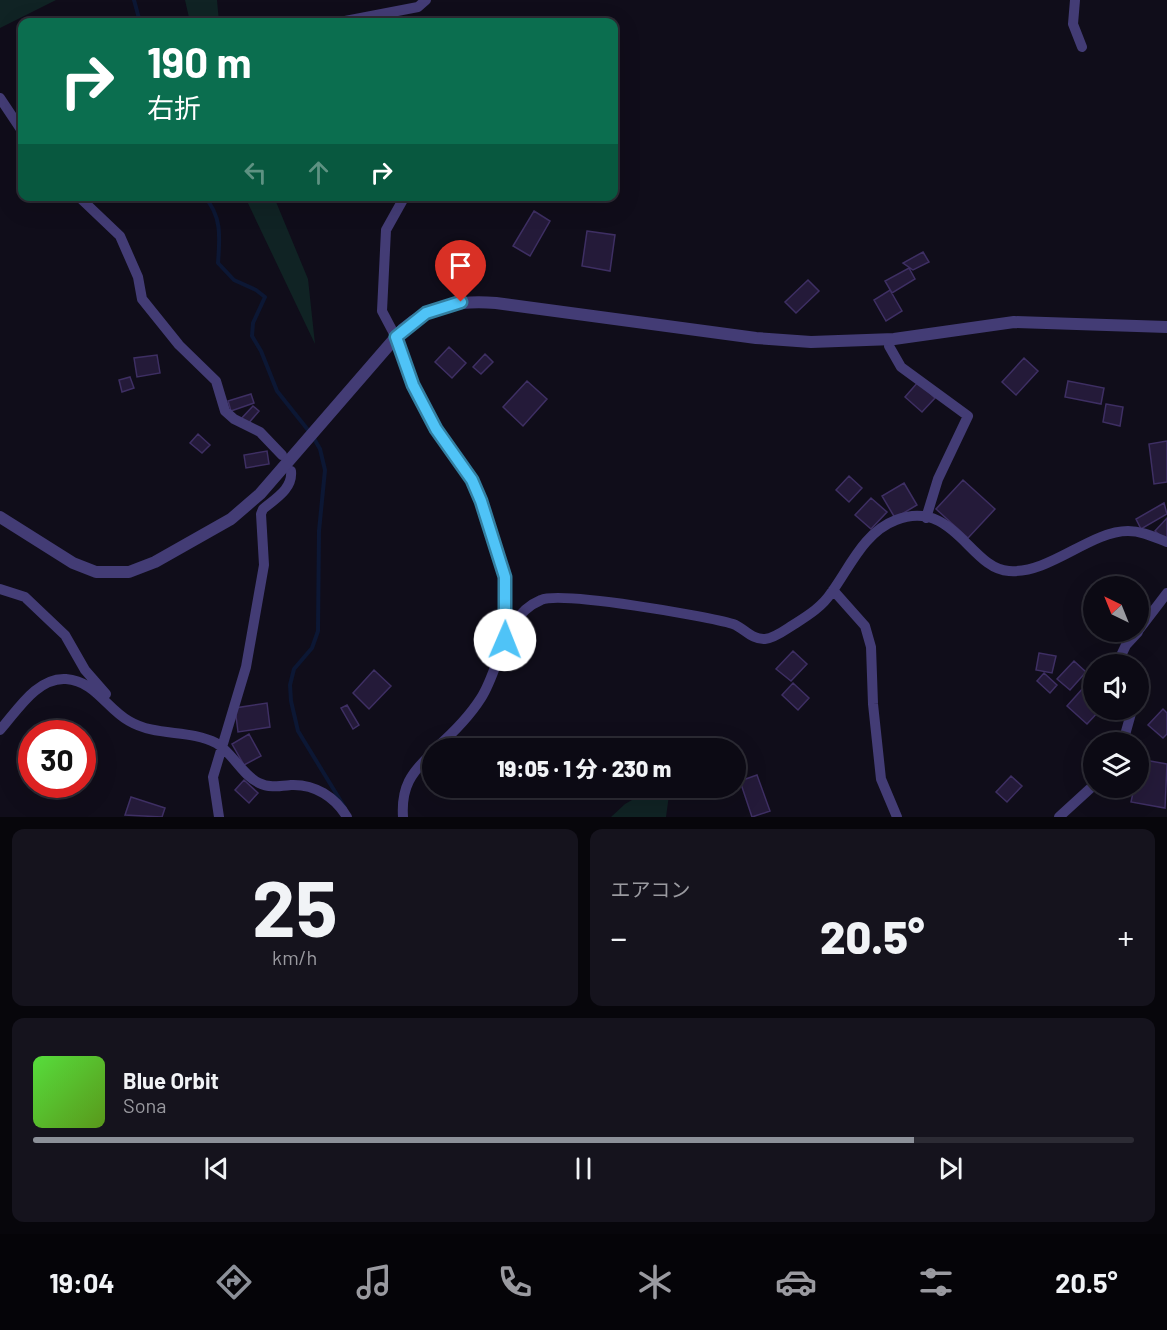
<!DOCTYPE html>
<html lang="ja">
<meta charset="utf-8">
<style>
body{margin:0;font-family:Barlow,"Noto Sans JP",sans-serif;background:#15131d;color:#f1f3f6;height:100vh;display:flex;flex-direction:column;font-size:22px;white-space:nowrap}
*{box-sizing:border-box;margin:0}
p{font-size:20px;color:#9a9aa0}
.icon{flex:none;width:33px;height:33px;fill:none;stroke:currentColor;stroke-width:2;stroke-linecap:round;stroke-linejoin:round}
.map{position:relative;height:817px;overflow:hidden}
.drawer{display:flex;flex-direction:column;gap:12px;padding:12px;background:#07060b;flex:1}
.drawer>*{flex:none}
.guide{position:absolute;left:18px;top:18px;width:600px;height:183px;border-radius:12px;box-shadow:0 6px 24px #0002,0 0 0 2px #2c2b34;background:#0b6e4f;color:#fff;overflow:hidden}
.needle{width:39px;rotate:317deg}
.controls{position:absolute;left:1083px;top:576px;display:grid;gap:12px}
.controls a{display:grid;place-items:center;width:66px;height:66px;border-radius:50%;background:#0c0a14;box-shadow:0 6px 24px #0002,0 0 0 2px #2c2b34;font-size:30px}
.speed{position:absolute;left:18px;top:720px;display:flex;gap:12px;font-size:30px;font-weight:700;text-align:center}
.speed>*{display:grid;place-content:center;width:78px;height:78px;border-radius:50%;background:#0c0a14;box-shadow:0 6px 24px #0002,0 0 0 2px #2c2b34;line-height:1}
.speed .limit{border:9px solid #d22;background:#fff;color:#111}
.pin{position:absolute;display:grid;place-items:center;width:51px;height:51px;color:#fff;margin:-62px -26px;border-radius:50% 50% 50% 0;rotate:-45deg;box-shadow:0 0 6px #0007}
.pin .icon{rotate:45deg}
.me{position:absolute;width:66px;margin:-33px;rotate:1deg;stroke-linejoin:round;filter:drop-shadow(0 0 4px #0008)}
.turn{display:flex;align-items:center;gap:21px;height:126px;padding:0 30px;font-size:27px}
.turn .icon{width:78px;height:78px;stroke-width:2.5}
.turn b{display:block;font-size:42px;line-height:51px}
.lanes{display:flex;align-items:center;height:57px;padding:0 30px;background:#0003;justify-content:center;gap:30px;direction:ltr}
.lanes .off{opacity:.35}
.big{font-size:45px;font-weight:800;line-height:1.1}
.drawer .tile{flex:1;display:flex;flex-direction:column;justify-content:center;gap:9px;min-width:0;padding:0 21px;border-radius:12px;background:#15131d}
.drawer .dial{align-items:center;gap:0}
.dial b{font-size:78px;line-height:1}
.song{display:flex;align-items:center;gap:18px}
.cover{width:72px;height:72px;border-radius:9px;background:linear-gradient(135deg,hsl(110 70% 55%),hsl(90 70% 35%))}
.played{height:6px;border-radius:3px;background:linear-gradient(90deg,#8c9099 80%,#2c2b34 80%)}
.keys{display:flex;justify-content:space-around;direction:ltr}
.heat{display:flex;justify-content:space-between;align-items:center;font-size:33px;direction:ltr}
.drawer .tiles{flex:1;display:grid;gap:12px;grid-template-columns:1fr 1fr}
.tile:last-child{grid-column:span 2}
.trip{position:absolute;left:422px;top:738px;width:324px;height:60px;border-radius:30px;background:#0c0a14;box-shadow:0 6px 24px #0002,0 0 0 2px #2c2b34;font-weight:800;line-height:60px;text-align:center}
.menu{display:flex;height:96px;justify-content:space-around;align-items:center;background:#050408;color:#9a9aa0}
.menu .icon{width:42px;height:42px}
.menu .current{color:#8c9099}
.menu b{font-size:27px;color:#f1f3f6}
.map>svg:first-child{display:block}
.green{fill:#102324}
.lines{fill:none;stroke-linecap:round;stroke-linejoin:round}
.stream{stroke:#0c1734;stroke-width:4}
.building{fill:#241a39;stroke:#3e2f63;stroke-width:1.5}
.minor{stroke:#433c75;stroke-width:10}
.tertiary{stroke:#433c75;stroke-width:12}
.route-casing{stroke:#337fa1;stroke-width:15}
.route{stroke:#4fc3f7;stroke-width:10}
</style>
<div class="map">
<svg width="1167" height="817" viewBox="0 0 1167 817">
<rect width="100%" height="100%" fill="#100d1a"/>
<path class="green" d="M0,0H56L0,28Z
M185,0H217L219,22H190Z
M245,197H274L308,279L315,344Z
M653,788H670L666,817H611L625,804Z"/>
<g class="lines">
<path class="stream" d="M134,0L140,22
M204,196C222,216 220,237 218,263L234,280L256,290L265,297L253,323L252,336L261,351L277,391L312,435L320,449L325,470L319,531L318,631L312,648L294,669L290,685L291,701L298,731L345,808"/>
</g>
<path class="building" d="M534,211L550,221L530,256L513,246Z
M587,231L615,235L610,271L582,266Z
M923,252L929,262L913,270L903,263Z
M909,268L915,279L892,293L885,281Z
M808,280L819,291L796,313L785,302Z
M890,290L902,311L886,321L874,300Z
M449,347L466,363L452,378L435,362Z
M485,354L493,362L481,374L473,367Z
M157,355L160,373L137,377L134,358Z
M1024,358L1038,371L1016,395L1002,382Z
M130,377L134,388L122,392L119,380Z
M527,381L547,399L523,426L503,407Z
M1068,381L1104,388L1101,404L1065,397Z
M918,382L935,398L922,412L905,397Z
M251,394L254,403L231,411L228,401Z
M1106,404L1123,407L1120,426L1103,422Z
M253,406L259,411L247,425L240,420Z
M198,434L210,445L202,453L190,443Z
M1167,441V482L1154,484L1149,444Z
M267,451L269,464L246,468L244,455Z
M849,476L862,488L849,502L836,490Z
M963,480L995,509L968,538L936,509Z
M904,483L917,505L895,518L882,496Z
M871,498L887,512L871,529L855,515Z
M1164,503L1167,514L1141,529L1136,519Z
M1167,518V541L1155,531Z
M793,651L807,664L791,681L776,669Z
M1039,653L1056,656L1052,673L1036,670Z
M1074,661L1086,672L1070,690L1057,679Z
M374,670L391,686L369,709L353,693Z
M1044,673L1057,685L1050,693L1037,681Z
M793,683L809,698L798,710L782,695Z
M1084,687L1094,695V710H1100L1087,724L1067,706Z
M267,703L270,727L238,732L235,708Z
M347,705L359,725L353,729L341,708Z
M1163,709L1167,713V734L1163,738L1148,725Z
M249,734L261,756L244,765L232,744Z
M1139,759L1167,764L1165,808L1131,802L1134,788H1138Z
M757,775L770,811L752,817L740,781Z
M1011,776L1022,786L1007,802L996,792Z
M244,780L258,793L249,803L235,790Z
M131,797L165,808L162,817L125,815Z"/>
<g class="lines">
<path class="minor" d="M1075,0L1073,24L1082,47
M340,22L418,7L426,0
M0,98L22,131
M78,196L120,236L138,277L142,299L179,345L216,381L225,411L234,419L260,432L282,455
M405,196L386,230L382,311L400,345L413,385L431,420L472,480L481,501L505,577V636
M889,346L901,367L968,416L938,479L926,518
M0,589L25,597L65,635L85,670L106,694
M833,590L865,626L871,647L873,704L881,779L897,817
M1138,631L1167,593
M1117,664L1126,645L1138,632
M0,730C17,711 37,677 66,679C95,681 106,708 129,721C156,737 189,729 216,743C233,753 242,775 259,783C269,788 280,786 291,785C315,784 335,797 347,817
M1123,742L1132,710
M436,748C453,733 469,717 481,698C501,667 502,616 541,600C561,591 707,616 733,624C744,628 752,640 765,639C775,638 785,630 793,625C807,616 822,607 831,593C850,567 864,532 896,520C954,498 970,569 1009,571C1050,574 1090,531 1128,531C1142,531 1154,537 1167,542
M219,817L213,777L246,667L264,565L261,514L263,509C275,499 293,489 291,471
M403,817C401,787 411,773 432,753
M1059,817L1094,785"/>
<path class="tertiary" d="M0,517L73,563L96,572H129L155,562L231,519L260,494L403,329C431,305 460,300 496,303L756,338L811,342L894,339L1014,322L1167,327"/>
</g>
<g class="lines">
<defs>
<path id="route" d="M461,302L426,313L396,337L413,385L436,429L472,480L481,501L505,577V640"/>
</defs>
<use href="#route" class="route-casing"/>
<use href="#route" class="route"/>
</g>
</svg>
<div class="controls">
<a><svg class="needle" viewBox="-14 -14 28 28"><path d="M0-13l5 13h-10z" fill="#e53935"/><path d="M0 13l5-13h-10z" fill="#9a9aa0"/></svg></a>
<a><svg class="icon" aria-label="sound" viewBox="0 0 24 24"><path d="M4 9h4l5-4v14l-5-4H4zM17 9q2 3 0 6"/></svg></a>
<a><svg class="icon" aria-label="layers" viewBox="0 0 24 24"><path d="M12 4l9 5-9 5-9-5zM3 14l9 5 9-5"/></svg></a>
</div>
<div class="speed"><div class="limit">30</div></div>
<div class="pin" style="left:461px;top:302px;background:#d93025"><svg class="icon" aria-label="arrive" viewBox="0 0 24 24"><path d="M6 21V4h12l-3 4 3 4H6"/></svg></div>
<svg class="me" style="left:505px;top:640px" viewBox="-20 -20 40 40"><circle r="19" fill="#fff"/><path d="M0-13L10 11 0 6-10 11z" fill="#4fc3f7"/></svg>
<div class="trip">19:05 · 1 分 · 230 m</div>
<div class="guide">
<div class="turn"><svg class="icon" aria-label="right" viewBox="0 0 24 24"><path d="M7 20v-9h11M14 6l5 5-5 5"/></svg><div><b>190 m</b>右折</div></div>
<div class="lanes"><svg class="icon off" aria-label="left" viewBox="0 0 24 24"><path d="M17 20v-9H6M10 6l-5 5 5 5"/></svg><svg class="icon off" aria-label="ahead" viewBox="0 0 24 24"><path d="M12 20V5M6 11l6-6 6 6"/></svg><svg class="icon" aria-label="right" viewBox="0 0 24 24"><path d="M7 20v-9h11M14 6l5 5-5 5"/></svg></div>
</div>
</div>
<section class="drawer">
<div class="tiles">
<div class="tile dial"><b>25</b><p>km/h</p></div>
<div class="tile"><p>エアコン</p>
<div class="heat"><a>−</a><b class="big">20.5°</b><a>+</a></div>
</div>
<div class="tile">
<div class="song"><i class="cover"></i><div><b>Blue Orbit</b><p>Sona</p></div></div>
<div class="played"></div>
<div class="keys"><svg class="icon" aria-label="previous" viewBox="0 0 24 24"><path d="M18 5L8 12l10 7zM5 5v14"/></svg><svg class="icon" aria-label="pause" viewBox="0 0 24 24"><path d="M8 5v14M16 5v14"/></svg><svg class="icon" aria-label="next" viewBox="0 0 24 24"><path d="M6 5l10 7-10 7zM19 5v14"/></svg></div>
</div>
</div>
</section>
<nav class="menu">
<b>19:04</b>
<svg class="icon current" aria-label="directions" viewBox="0 0 24 24"><path d="M12 3l9 9-9 9-9-9zM9 14v-3h6M13 9l2 2-2 2"/></svg>
<svg class="icon" aria-label="music" viewBox="0 0 24 24"><path d="M9 18V5l10-2v13"/><circle cx="6" cy="18" r="3"/><circle cx="16" cy="16" r="3"/></svg>
<svg class="icon" aria-label="phone" viewBox="0 0 24 24"><path d="M5 4h4l2 5-3 2q2 4 5 5l2-3 5 2v4C11 20 4 13 5 4z"/></svg>
<svg class="icon" aria-label="climate" viewBox="0 0 24 24"><path d="M12 3v18M4 7l16 10M4 17L20 7"/></svg>
<svg class="icon" aria-label="car" viewBox="0 0 24 24"><path d="M5 17H2v-5l4-1 3-4h7l3 4 3 1v5h-3M9 17h6M6 11h13"/><circle cx="7" cy="17" r="2"/><circle cx="17" cy="17" r="2"/></svg>
<svg class="icon" aria-label="filters" viewBox="0 0 24 24"><path d="M4 7h16M4 17h16"/><circle cx="9" cy="7" r="2"/><circle cx="15" cy="17" r="2"/></svg>
<b>20.5°</b>
</nav>
